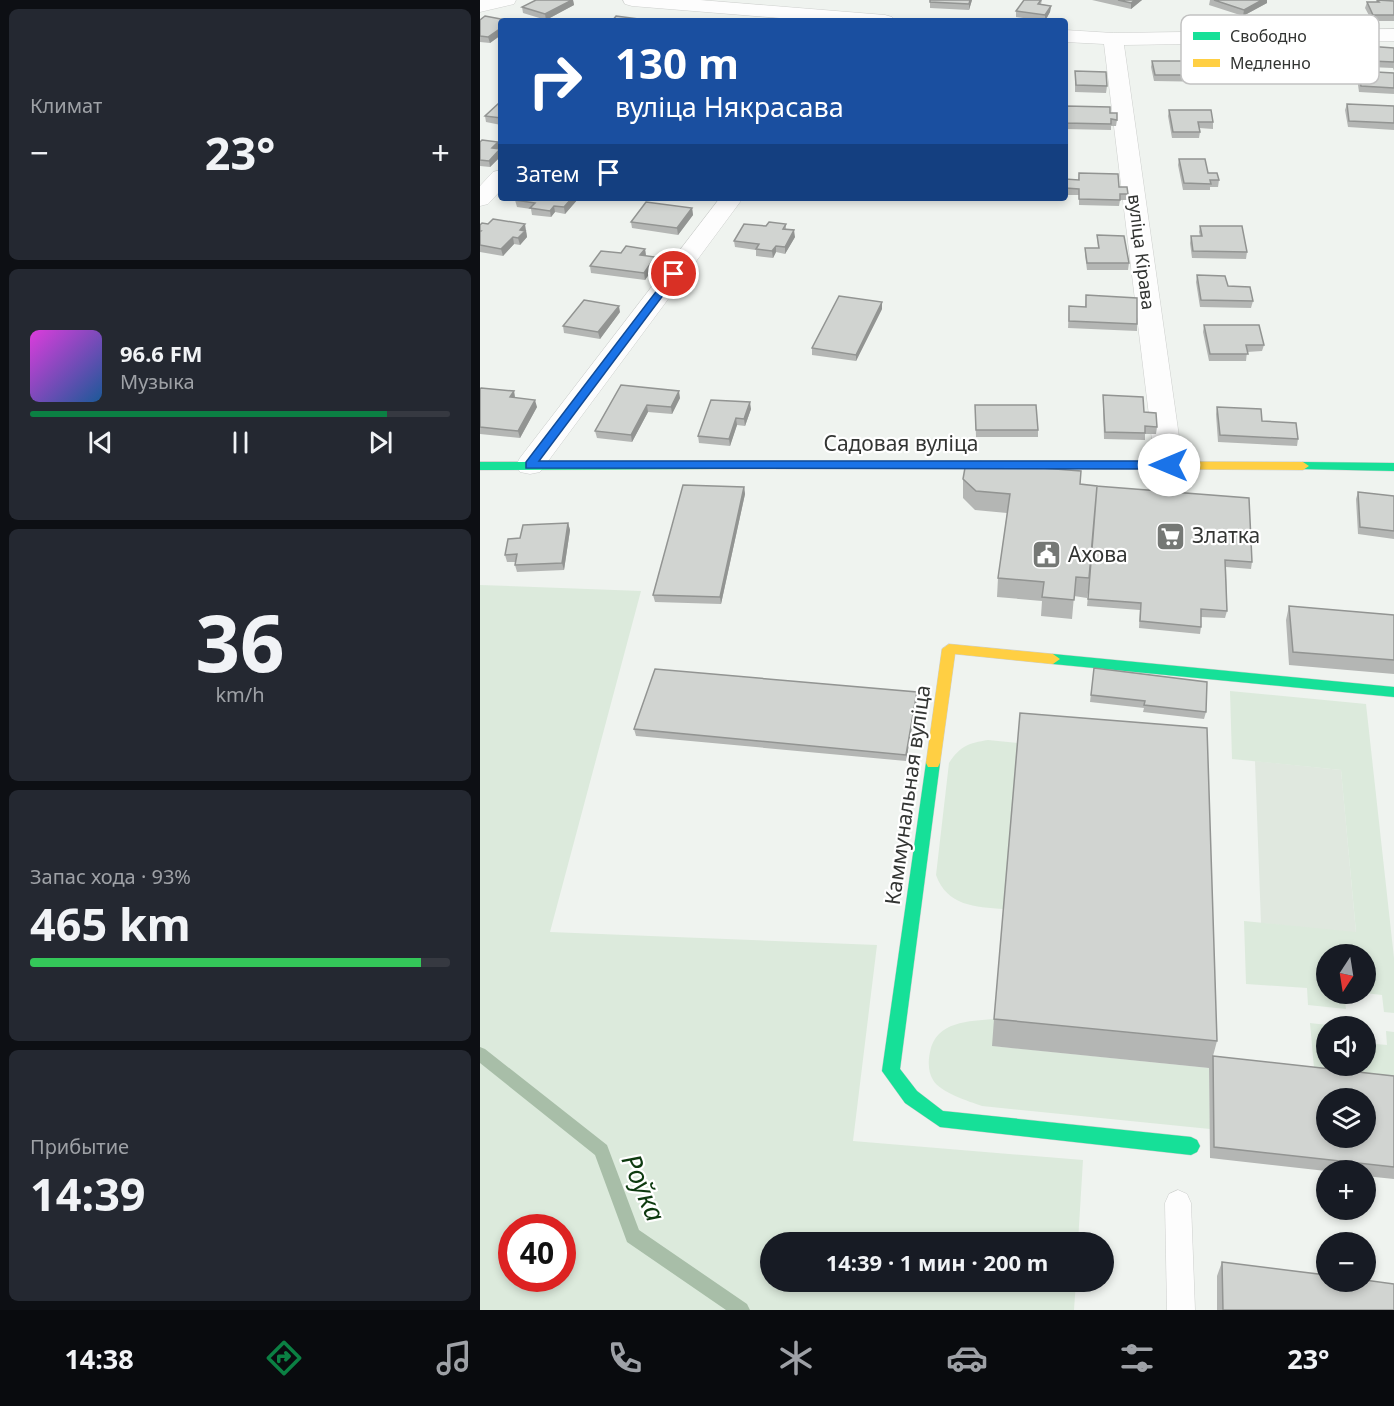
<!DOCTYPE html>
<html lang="ru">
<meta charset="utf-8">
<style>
body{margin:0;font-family:"Noto Sans",sans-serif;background:#242831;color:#f1f3f6;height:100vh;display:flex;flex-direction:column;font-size:22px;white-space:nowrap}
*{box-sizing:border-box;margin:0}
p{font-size:20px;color:#9ea1a6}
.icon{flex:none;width:33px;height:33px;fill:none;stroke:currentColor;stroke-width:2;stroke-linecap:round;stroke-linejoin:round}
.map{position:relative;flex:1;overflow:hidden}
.side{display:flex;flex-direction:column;gap:9px;padding:9px;background:#0d0f14;width:480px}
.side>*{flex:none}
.top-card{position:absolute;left:18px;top:18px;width:570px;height:183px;border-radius:6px;box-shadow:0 3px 9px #0003;background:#1a4fa0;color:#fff;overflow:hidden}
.needle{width:39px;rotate:192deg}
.tools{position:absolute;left:836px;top:944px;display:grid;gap:12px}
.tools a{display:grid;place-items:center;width:60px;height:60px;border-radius:50%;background:#171b24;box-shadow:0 3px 9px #0003;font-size:30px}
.speed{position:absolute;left:18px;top:1214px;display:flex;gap:12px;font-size:30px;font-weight:700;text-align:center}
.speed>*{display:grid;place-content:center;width:78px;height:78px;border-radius:50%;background:#171b24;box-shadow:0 3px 9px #0003;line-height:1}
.speed .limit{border:9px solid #d22;background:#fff;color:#111}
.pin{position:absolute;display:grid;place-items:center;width:51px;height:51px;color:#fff;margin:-26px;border:3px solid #fff;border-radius:50%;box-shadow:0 2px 6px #0007}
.me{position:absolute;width:66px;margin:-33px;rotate:270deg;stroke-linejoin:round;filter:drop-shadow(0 0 4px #0008)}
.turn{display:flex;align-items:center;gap:21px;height:126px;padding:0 18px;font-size:27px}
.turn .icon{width:78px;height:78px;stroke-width:2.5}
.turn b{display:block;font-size:42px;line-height:51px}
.then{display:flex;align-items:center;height:57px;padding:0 18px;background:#0003;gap:12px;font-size:22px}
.big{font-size:45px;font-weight:700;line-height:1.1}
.side .widget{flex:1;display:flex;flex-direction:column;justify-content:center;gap:9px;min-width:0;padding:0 21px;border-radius:9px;background:#242831}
.side .dial{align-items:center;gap:0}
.dial b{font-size:78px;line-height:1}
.song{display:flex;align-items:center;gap:18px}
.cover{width:72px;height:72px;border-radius:9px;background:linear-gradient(135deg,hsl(300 70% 55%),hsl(210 70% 35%))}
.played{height:6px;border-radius:3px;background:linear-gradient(90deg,#0b8043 85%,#363941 85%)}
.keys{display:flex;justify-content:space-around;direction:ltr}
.heat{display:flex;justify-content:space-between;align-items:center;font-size:33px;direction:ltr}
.charge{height:9px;border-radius:4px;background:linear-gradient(90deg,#34c759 93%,#363941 0)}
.trip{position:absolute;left:280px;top:1232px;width:354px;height:60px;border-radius:30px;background:#171b24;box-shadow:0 3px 9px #0003;font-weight:700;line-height:60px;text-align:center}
.menu{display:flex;height:96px;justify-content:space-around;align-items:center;background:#090b0e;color:#9ea1a6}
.menu .icon{width:42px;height:42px}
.menu .on{color:#0b8043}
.menu b{font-size:27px;color:#f1f3f6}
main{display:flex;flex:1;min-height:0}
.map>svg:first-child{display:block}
.built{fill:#e0e8df}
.green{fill:#dceadc;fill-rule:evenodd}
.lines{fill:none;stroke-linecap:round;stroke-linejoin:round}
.stream{fill:#a8bea8;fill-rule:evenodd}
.lane-casing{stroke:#cdcfcd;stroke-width:1}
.street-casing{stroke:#cdcfcd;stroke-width:1}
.fast-casing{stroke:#cdcfcd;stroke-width:1}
.slow-casing{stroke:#cdcfcd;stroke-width:1}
.lane{fill:#fdfdfd;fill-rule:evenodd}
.street{fill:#fdfdfd;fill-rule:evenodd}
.fast{fill:#16e098;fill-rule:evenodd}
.slow{fill:#ffcf43;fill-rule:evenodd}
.wall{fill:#b4b6b4}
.shaded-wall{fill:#929492}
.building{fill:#d1d4d1;stroke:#929492;stroke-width:1.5;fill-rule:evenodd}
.route{fill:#1a73e8;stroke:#114b97;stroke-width:1.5}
.labels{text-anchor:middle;stroke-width:4.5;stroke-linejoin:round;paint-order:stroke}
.far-street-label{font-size:18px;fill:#333533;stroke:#fff}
.street-label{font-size:21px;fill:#333533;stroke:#fff}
.poi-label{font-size:21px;fill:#333533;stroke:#fff;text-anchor:start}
.near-water-label{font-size:27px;font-style:italic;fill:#0d3a0f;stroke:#fff}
.key{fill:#fff;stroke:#c2c2c2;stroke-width:1.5}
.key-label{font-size:16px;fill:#333533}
</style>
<main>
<section class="side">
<div class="widget"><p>Климат</p>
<div class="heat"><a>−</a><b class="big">23°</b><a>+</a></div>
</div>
<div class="widget">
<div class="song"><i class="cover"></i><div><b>96.6 FM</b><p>Музыка</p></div></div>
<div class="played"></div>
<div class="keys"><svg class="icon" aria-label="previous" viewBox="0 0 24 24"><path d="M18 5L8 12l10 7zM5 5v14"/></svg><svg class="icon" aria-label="pause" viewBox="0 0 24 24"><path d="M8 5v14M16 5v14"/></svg><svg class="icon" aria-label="next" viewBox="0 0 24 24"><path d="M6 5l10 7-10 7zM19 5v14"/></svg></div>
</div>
<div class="widget dial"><b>36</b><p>km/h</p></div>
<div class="widget"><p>Запас хода · 93%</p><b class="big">465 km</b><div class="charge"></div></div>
<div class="widget"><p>Прибытие</p><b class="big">14:39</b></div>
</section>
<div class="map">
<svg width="914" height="1310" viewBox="0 0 914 1310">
<rect width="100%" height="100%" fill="#eff3ef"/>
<path class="built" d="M775,761L861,770L876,933L781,923Z"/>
<path class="green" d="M0,585L161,591L70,932L397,945L373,1141L603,1160L598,1242H291V1281H596L594,1310H0ZM32,1227H82V1278H32Z
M750,691L886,704L914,958V1013L904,1012L902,995L885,993V954H846V993H864L866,1009L828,1005L827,988L766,984L764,921L876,932L861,770L752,759Z
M508,740L538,743L524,909C495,907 467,906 456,875L469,763C480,746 489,743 508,740Z
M515,1019L513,1046L729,1068L730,1129L502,1106C488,1101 461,1093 453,1080C448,1072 448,1061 450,1052C456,1021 489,1021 515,1019Z
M830,1023L856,1026H846V1065H885V1043L907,1045L906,1031L914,1032V1077L834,1068Z"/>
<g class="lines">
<path class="stream" d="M0,1047L5,1049L127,1145L159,1230L267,1304L270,1310H246L147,1242L115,1155L0,1063Z"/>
<defs>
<path id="lane" d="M698,1190L707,1194L711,1203L715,1310H687L685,1203L689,1194Z"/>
<path id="street" d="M0,0H36L34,4L0,12Z
M143,0H220L405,15L412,17L415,21H336L152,6L145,4Z
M914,29V41L644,45L703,465L699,472L689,474L679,472L675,465L624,44L585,42V30L633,33Z
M21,170V190L8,204L0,206V186L13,172Z
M240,198H263L60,472L50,474L40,472L36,465L40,458Z"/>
<path id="fast" d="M500,461L504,462L506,465L504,468L0,470V462Z
M823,462L914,463V471L819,469L817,466Z
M573,654L914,687V697L573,664L566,659Z
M453,757L458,759L460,763L420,1069L437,1091L463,1111L711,1137L717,1140L720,1146L717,1152L711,1155L460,1127L425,1103L402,1071L446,763L448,759Z"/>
<path id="slow" d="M500,461L823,462L829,466L823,470L496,468L494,465L496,462Z
M469,644L573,654L580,659L573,664L475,654L460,763L458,767H448L446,763L462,649Z"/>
</defs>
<use href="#lane" class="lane-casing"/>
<use href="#street" class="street-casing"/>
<use href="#fast" class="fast-casing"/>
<use href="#slow" class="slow-casing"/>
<use href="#lane" class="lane"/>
<use href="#street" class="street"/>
<use href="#fast" class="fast"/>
<use href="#slow" class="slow"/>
</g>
<path class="wall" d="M56,0H93L94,5L66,20L43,13L42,7Z
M492,0L489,10L450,8V2Z
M562,0L561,4L571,6L570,12L565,21L536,17V11Z
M612,0H662L651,9Z
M730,0H787V3L763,16L729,5Z
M897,0L914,1V21H892L885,8L887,2H896Z
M0,20L21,21V35L10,43L0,42Z
M749,38L797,65L796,71H758L748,44Z
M887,46L914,48V71L913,68L889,67L886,53Z
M672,61L734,75V82L674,81L671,67Z
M595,71L627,86L626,93L595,92Z
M878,71L914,73V94L879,92L877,78Z
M21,103V125L6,122L5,116Z
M867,104L914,106V130L868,127L865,110Z
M585,106L630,113L637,120L636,126H631V130L585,129Z
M689,110L733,122V129L719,128L720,132L719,138H692L688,116Z
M0,142H18L21,156L10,167L0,166Z
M699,159L728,173L739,180L738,187H730V190H703L698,165Z
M599,173L639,187L648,194L647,200H640L639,206L599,205V195H585V179L598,180Z
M98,199L85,214L75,212L71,217L52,215L51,209L37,207L35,200Z
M212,208L213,215L198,235L152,228L151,222Z
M306,224V229L315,237L305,254L296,252L293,258L276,256V250L255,247L254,241L286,226Z
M0,225L46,231L47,237L40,245L34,244L23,256L0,252Z
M720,226L767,252L766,259L712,258L710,243L711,236H720L719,232Z
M617,235L649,263L648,270H607L605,254V248H618Z
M165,249L166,256L175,257L176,264L165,280L111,273L110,266L141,253Z
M717,275L748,286L773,301L771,308L720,307L716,282Z
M606,295L657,324V331L588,328L589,306L605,307Z
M402,309L376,361L332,355V348Z
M140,312L120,339L84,333L83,326Z
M724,325L784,345L782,351L767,352L766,361H729L723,332Z
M141,385L200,398L192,414L168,412L152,442L117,438L115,431Z
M0,389L34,391L35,398L57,407L40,438L0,434Z
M623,395L664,412L677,427L676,434H665V440L624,439L623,402Z
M495,405L558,430V437H496Z
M737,407L782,421L818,439L817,446L738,442L736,414Z
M271,409L265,426L257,425L250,446L219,443L218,436Z
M483,479L600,484L772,562L771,569L746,567L747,611L745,618L721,617V627L720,634L659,628L660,610L607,606L609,587L607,598L594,596L592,619L561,616L562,601L517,597L518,578L527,513L495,510L483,498Z
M264,487L265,494L241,604L175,602L173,595Z
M878,492L914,496V539L878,534L876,499Z
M88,523L90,530L84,570L37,572L35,565L36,562H27L25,555L40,538Z
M809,606L914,615V674L809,665L806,620Z
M614,668L726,712L724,719L663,712L664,708L610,702Z
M437,692V699L426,761L156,736L154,729Z
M514,1019L737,1041L733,1056L914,1076V1179L885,1176V1170H846V1171L730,1158L729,1068L512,1046Z
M742,1262L914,1310H737V1276Z"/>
<path class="shaded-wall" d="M92,0H93L94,5L66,20L65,14Z
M490,0H492L489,10V4Z
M655,0H662L651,9V3Z
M782,0H787V3L763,16L764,10Z
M571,6L570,12L565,21V15Z
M21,28V35L10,43L8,37Z
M18,142L20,148L14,154L12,148Z
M20,149L21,156L10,167L9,161Z
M92,198H98V199L85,214L84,207Z
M74,206L75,212L71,217L70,211Z
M212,208L213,215L198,235L197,228Z
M45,224L47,237L40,245L38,238L40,230Z
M314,230L315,237L305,254V247Z
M33,237L34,244L23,256L21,249Z
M296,246V252L293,258L292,251Z
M165,249L166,256L162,262L160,255Z
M175,257L176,264L165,280L164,273Z
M402,302V309L376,361V355Z
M139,306L140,312L120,339L118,332Z
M34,391L35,398L30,397Z
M199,391L200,398L192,414L191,407Z
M55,400L57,407L40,438L38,431Z
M270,402L271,409L265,426L264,419Z
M167,405L168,412L152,442L151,435Z
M256,418L257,425L250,446L249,439Z
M264,487L265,494L241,604L240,597Z
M88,523L90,530L84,570L82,563Z
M437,692V699L426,761V755Z"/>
<path class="building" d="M56,0H92L65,14L42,7Z
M450,0H490L489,4L450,2Z
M544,0H561L558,4L571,6L565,15L536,11Z
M638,0H655L651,3Z
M734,0H782L764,10Z
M897,0L914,1V15H893L887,2H899Z
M5,16L31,21H21V28L8,37L0,36V20Z
M136,16L159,19L157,21H132Z
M887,46L914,48V62L891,61Z
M672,61H730L734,75H675Z
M595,71L626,72L627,86L596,85Z
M878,71L914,73V88L881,86Z
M19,103H21V118L5,116Z
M867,104L914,106V123L869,121Z
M585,106L630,107V113H637V120L631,119V124L585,123Z
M689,110H731L733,122H718L720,132H693Z
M2,140L18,142L12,148L20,149L9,161L0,160V142Z
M699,159H725L728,173H737L739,180H730L731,184L704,183Z
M599,173L638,174L639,187H647L648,194H640V200L599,199V189L585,188V179L599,180Z
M37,198H92L84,207L74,206L70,211L50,208L55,203L35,200Z
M166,202L212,208L197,228L151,222Z
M13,219L45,224L40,230L45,231L38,238L33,237L21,249L0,245V232L1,231H0V225L2,223L8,224Z
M289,222L306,224L303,229L314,230L305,247L296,246L292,251L276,249L279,244L254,241L264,224L286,226Z
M720,226H762L767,252L713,251L711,236H722Z
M617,235L644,236L649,263H607L605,248H619Z
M146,246L165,249L160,255L175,257L164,273L110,266L121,251L141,253Z
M717,275L745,276L748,286L770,287L773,301L721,300Z
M606,295L657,298V324L589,321V306L606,307Z
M359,296L402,302L376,355L332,348Z
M104,300L139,306L118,332L83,326Z
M724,325H779L784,345H766L768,354H730Z
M141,385L199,391L191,407L167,405L151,435L115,431Z
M1,388L34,391L30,397L55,400L38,431L0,427V389Z
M623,395L663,397L664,412L676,413L677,427L665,426V433L625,432Z
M231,400L270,402L264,419L256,418L249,439L218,436Z
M495,405H556L558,430H496Z
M737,407L781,409L782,421L816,423L818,439L740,435Z
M486,462L601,471L600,484L617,486L609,578L596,577L594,600L562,597L564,582L518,578L530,494L496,491L483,479Z
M203,485L264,487L240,597L173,595Z
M616,486L769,498L772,562L745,560L747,611L721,609V627L660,621L661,603L608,599L617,486Z
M878,492L914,496V531L880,527Z
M88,523L82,563L35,565L37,554L25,555L28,539L40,538L43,525Z
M809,606L914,615V660L813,652Z
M614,668L727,682L726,712L664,705L665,701L611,695Z
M175,669L437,692L426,755L154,729Z
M540,713L727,728L737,1041L514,1019Z
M733,1056L914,1076V1167L734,1147ZM846,1098H885V1137H846Z
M742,1262L846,1275V1281H885V1280L914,1284V1310H743Z"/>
<path class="route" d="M191,272L199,274L59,461H689L695,465L689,469L46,468V462Z"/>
<defs>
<symbol id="supermarket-square" viewBox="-11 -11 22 22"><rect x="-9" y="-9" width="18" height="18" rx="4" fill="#757875" stroke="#fff"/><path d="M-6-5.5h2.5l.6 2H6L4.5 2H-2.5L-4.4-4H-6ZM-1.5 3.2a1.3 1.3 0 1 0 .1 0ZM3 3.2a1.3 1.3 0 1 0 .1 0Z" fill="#fff"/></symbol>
<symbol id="civic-square" viewBox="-11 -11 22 22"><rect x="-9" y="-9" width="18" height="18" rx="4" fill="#757875" stroke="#fff"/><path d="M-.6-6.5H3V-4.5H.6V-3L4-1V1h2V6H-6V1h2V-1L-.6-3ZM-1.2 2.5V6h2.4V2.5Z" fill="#fff"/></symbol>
</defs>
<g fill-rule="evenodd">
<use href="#supermarket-square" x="674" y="520" width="33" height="33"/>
<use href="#civic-square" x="550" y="538" width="33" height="33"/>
</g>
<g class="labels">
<g class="far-street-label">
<text transform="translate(661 252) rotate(83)" y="6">вуліца Кірава</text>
</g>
<g class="street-label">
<text x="421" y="451">Садовая вуліца</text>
<text transform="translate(428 795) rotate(-82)" y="7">Каммунальная вуліца</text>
</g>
<g class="poi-label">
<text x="712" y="543">Златка</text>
<text x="588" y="562">Ахова</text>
</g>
<g class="near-water-label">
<text transform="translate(163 1188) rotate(67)" y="9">Роўка</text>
</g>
</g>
<rect x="701" y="15" width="198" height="69" rx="9" class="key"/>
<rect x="713" y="32" width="27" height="8" fill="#16e098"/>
<rect x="713" y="59" width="27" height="8" fill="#ffcf43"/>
<g class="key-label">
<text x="750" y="42">Свободно</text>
<text x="750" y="69">Медленно</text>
</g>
</svg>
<div class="tools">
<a><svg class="needle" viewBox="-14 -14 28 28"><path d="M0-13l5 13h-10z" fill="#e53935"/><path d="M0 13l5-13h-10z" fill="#9ea1a6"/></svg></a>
<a><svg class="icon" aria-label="sound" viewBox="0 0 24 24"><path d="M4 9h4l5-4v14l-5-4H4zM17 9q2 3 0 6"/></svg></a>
<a><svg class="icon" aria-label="layers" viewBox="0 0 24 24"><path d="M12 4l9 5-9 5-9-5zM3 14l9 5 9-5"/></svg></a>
<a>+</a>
<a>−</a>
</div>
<div class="speed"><div class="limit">40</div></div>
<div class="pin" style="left:194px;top:274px;background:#d93025"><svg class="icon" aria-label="arrive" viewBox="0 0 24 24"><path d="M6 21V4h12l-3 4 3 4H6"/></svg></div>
<svg class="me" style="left:689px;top:465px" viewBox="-20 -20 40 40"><circle r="19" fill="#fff"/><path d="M0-13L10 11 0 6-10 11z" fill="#1a73e8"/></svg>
<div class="trip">14:39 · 1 мин · 200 m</div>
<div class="top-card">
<div class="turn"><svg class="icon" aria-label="right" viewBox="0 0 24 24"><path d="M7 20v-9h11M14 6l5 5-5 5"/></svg><div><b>130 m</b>вуліца Някрасава</div></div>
<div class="then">Затем<svg class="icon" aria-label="arrive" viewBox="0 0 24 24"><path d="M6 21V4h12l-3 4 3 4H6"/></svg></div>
</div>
</div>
</main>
<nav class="menu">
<b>14:38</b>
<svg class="icon on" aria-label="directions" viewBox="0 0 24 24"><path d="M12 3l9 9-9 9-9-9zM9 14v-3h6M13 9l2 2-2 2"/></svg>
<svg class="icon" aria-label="music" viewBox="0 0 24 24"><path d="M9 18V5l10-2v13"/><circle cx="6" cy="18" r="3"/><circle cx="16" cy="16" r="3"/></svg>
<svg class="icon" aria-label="phone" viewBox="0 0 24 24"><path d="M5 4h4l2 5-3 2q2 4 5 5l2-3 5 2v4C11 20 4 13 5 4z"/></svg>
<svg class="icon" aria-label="climate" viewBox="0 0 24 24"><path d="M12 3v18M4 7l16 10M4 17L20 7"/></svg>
<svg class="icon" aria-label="car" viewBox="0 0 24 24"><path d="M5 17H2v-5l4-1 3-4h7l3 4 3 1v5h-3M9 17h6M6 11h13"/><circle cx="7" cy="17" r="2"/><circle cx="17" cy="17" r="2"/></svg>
<svg class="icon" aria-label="filters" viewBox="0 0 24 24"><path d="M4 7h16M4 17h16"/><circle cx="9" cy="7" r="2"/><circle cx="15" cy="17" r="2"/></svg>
<b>23°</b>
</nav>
